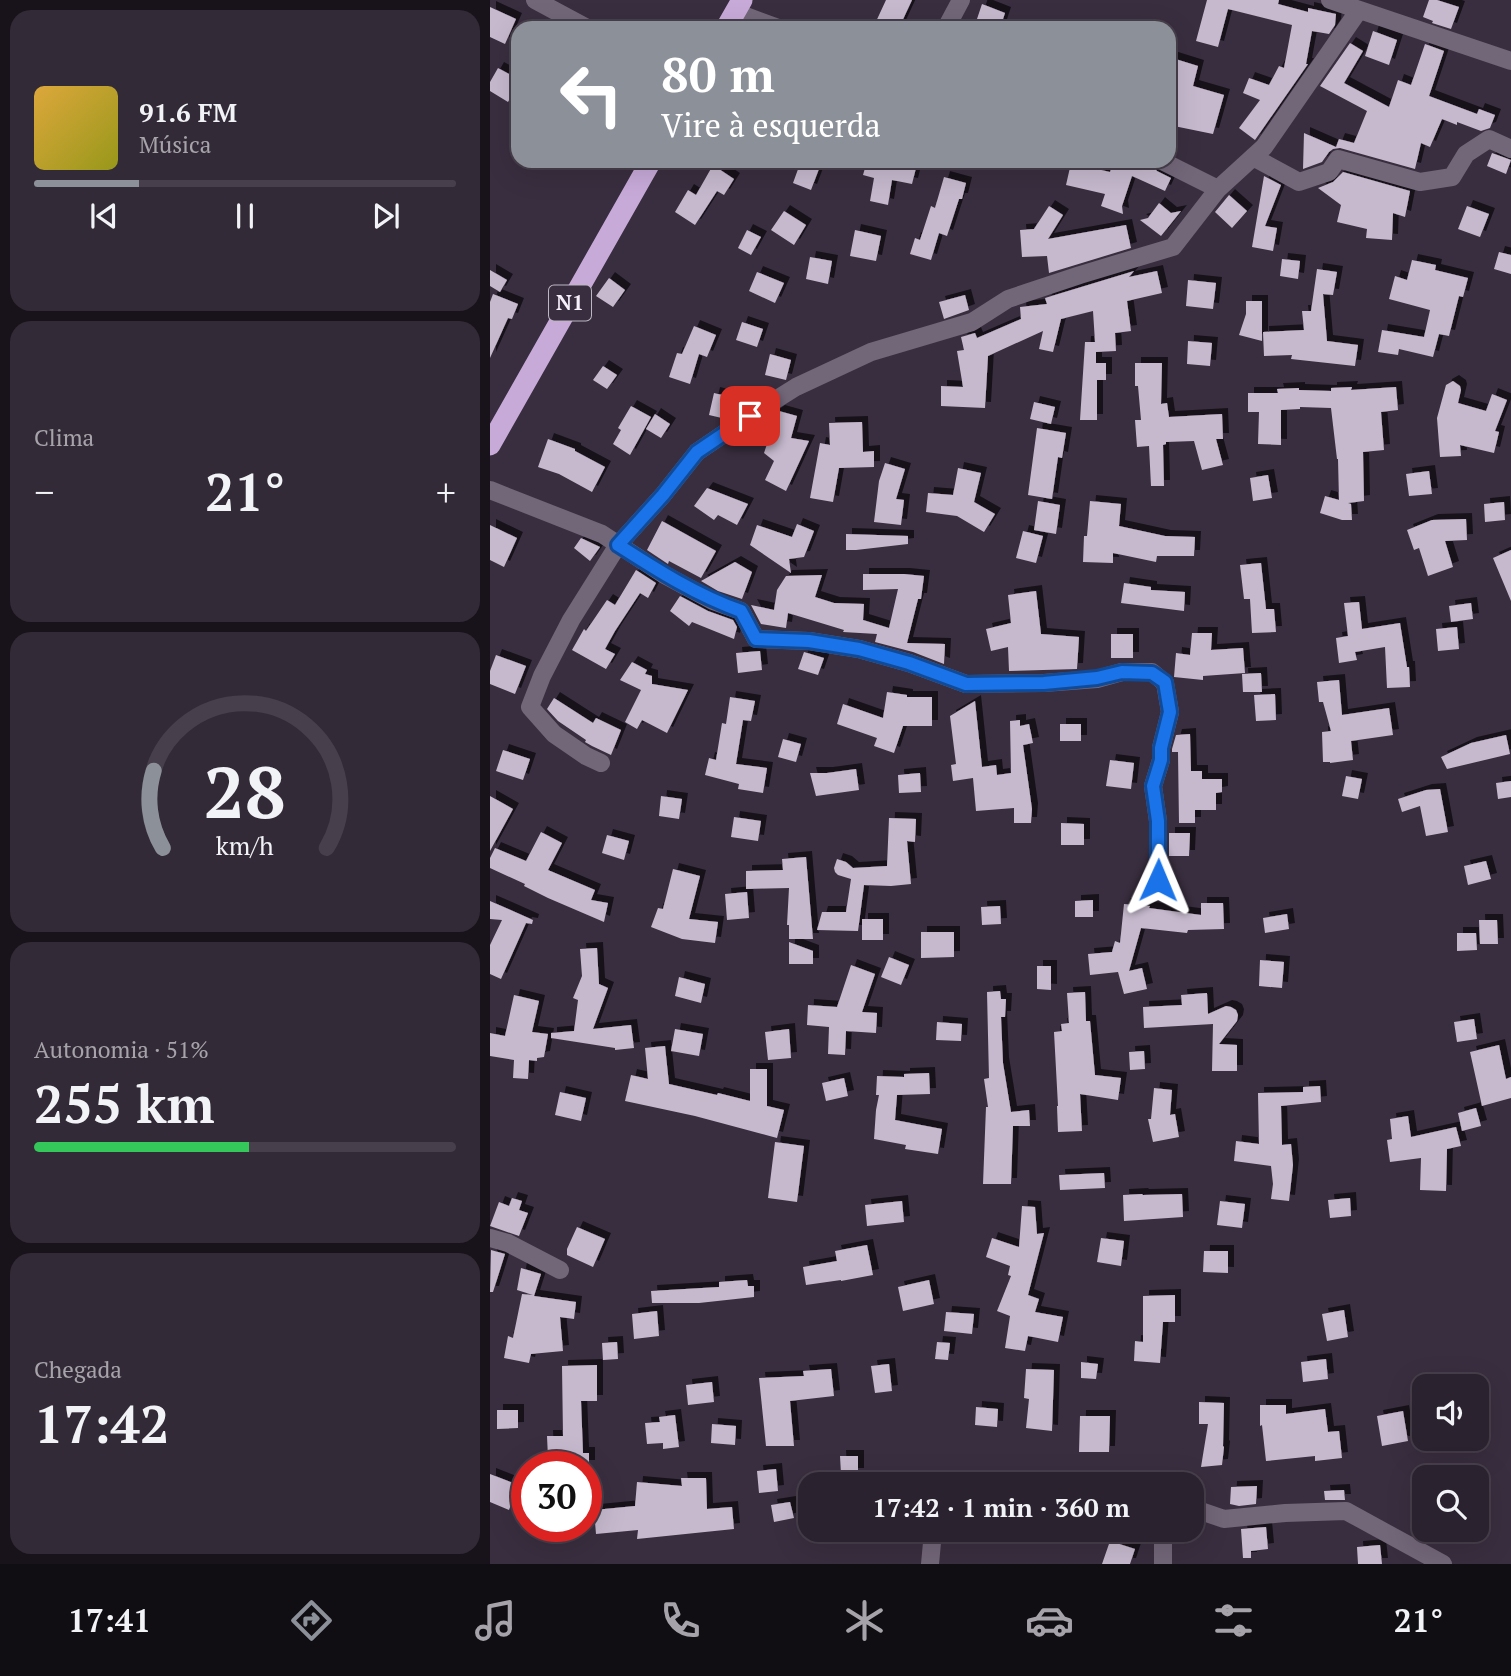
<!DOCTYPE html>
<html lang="pt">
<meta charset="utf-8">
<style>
body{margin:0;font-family:"PT Serif",serif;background:#332a37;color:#f1f3f6;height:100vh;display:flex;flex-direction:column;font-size:26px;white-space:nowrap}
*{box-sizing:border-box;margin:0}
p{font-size:23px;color:#a6a4aa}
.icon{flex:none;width:38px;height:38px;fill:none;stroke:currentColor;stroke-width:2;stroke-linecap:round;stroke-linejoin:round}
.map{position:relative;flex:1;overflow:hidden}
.drawer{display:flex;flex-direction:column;gap:10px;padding:10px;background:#18131a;width:490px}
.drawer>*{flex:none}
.banner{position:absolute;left:21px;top:21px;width:665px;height:147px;border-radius:21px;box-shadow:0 7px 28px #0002,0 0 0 2px #473f4b;background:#8c9099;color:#fff;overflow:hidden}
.buttons{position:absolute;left:922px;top:1374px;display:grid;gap:14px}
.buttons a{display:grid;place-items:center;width:77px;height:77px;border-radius:14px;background:#2b222f;box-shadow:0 7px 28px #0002,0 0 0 2px #473f4b;font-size:35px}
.speed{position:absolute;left:21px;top:1451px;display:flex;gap:14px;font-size:35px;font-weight:700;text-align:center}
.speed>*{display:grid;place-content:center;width:91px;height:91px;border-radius:50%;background:#2b222f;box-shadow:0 7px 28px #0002,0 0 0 2px #473f4b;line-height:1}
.speed .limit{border:10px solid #d22;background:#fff;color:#111}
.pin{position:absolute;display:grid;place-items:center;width:60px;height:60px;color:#fff;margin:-30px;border-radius:14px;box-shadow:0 4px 10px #0006}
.me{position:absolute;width:77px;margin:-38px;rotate:1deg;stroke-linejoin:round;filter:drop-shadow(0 0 5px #0008)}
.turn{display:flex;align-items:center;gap:24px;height:147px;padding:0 35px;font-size:32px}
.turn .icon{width:91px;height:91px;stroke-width:2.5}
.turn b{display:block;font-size:49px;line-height:60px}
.big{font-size:52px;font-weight:600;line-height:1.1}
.drawer .tile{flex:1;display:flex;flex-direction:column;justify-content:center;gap:10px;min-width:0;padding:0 24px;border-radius:21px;background:#332a37}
.drawer .dial{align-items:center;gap:0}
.dial svg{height:182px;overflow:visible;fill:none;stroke:#473f4b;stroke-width:7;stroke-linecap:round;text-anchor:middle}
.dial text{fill:#f1f3f6;stroke:none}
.song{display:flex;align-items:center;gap:21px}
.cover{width:84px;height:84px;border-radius:10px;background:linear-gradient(135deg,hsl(40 70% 55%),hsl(60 70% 35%))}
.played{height:7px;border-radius:4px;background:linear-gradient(90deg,#8c9099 25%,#473f4b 25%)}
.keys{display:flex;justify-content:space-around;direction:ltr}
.heat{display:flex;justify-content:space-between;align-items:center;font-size:38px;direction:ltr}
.charge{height:10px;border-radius:5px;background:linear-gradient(90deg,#34c759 51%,#473f4b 0)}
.trip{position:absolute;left:308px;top:1472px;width:406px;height:70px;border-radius:21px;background:#2b222f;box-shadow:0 7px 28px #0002,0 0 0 2px #473f4b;font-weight:600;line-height:70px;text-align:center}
.dock{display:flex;height:112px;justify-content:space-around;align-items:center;background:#110e13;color:#a6a4aa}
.dock .icon{width:49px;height:49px}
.dock .active{color:#8c9099}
.dock b{font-size:32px;color:#f1f3f6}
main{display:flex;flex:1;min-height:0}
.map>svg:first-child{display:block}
.building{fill:#c6b9ce;filter:url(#shadow)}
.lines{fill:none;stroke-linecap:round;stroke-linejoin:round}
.minor{stroke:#726679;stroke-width:18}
.highway{stroke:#c8aad9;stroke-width:21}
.route-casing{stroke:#114b97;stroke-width:18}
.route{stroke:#1a73e8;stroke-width:12}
.labels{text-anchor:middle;stroke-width:7;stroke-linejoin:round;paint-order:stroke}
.shield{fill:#392e3f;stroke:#bdb6c3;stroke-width:2}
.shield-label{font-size:21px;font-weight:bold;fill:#f6f0fb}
</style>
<main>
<section class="drawer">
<div class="tile">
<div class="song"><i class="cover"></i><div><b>91.6 FM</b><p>Música</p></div></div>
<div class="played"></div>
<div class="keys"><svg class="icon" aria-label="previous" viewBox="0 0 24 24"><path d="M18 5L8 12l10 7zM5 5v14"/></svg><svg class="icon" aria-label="pause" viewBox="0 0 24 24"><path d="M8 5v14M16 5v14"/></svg><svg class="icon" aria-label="next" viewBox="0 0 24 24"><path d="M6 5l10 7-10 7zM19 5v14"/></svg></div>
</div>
<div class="tile"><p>Clima</p>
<div class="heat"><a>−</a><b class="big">21°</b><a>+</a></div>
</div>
<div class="tile dial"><svg viewBox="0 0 100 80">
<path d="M14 69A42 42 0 1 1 86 69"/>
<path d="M14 69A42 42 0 0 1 10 35" stroke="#8c9099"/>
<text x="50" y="56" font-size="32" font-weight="700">28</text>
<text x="50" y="72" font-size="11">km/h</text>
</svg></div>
<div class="tile"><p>Autonomia · 51%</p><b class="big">255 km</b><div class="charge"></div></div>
<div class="tile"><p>Chegada</p><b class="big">17:42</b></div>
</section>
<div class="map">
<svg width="1021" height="1564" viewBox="0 0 1021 1564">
<defs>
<filter id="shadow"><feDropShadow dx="6" dy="-6" stdDeviation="0" flood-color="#0009"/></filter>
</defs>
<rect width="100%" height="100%" fill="#392e3f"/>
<path class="building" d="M396,0H422L409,28H383Z
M717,0H789L788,4L818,12V8L846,14L845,25L839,34L822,31L816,64H818L765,140L749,128L770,100L753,93L759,78L779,85L789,66L794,68L802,25L738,9L728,47L706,41Z
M939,0H947L969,7L961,29L942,23L943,21L933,17Z
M492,4L515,13L510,28H484Z
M0,7L26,19L15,44L0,37Z
M883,31L907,40L899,65L875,56Z
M860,43L873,51L854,83L899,107L908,80L921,85L935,44L954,51L939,96L987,114L989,109L1005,115L1000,128L991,131L967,122V125L952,119L940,147L931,143L925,169L850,148L843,149L839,152L832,162L813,169L814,133L846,147L849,139L864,143L877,111L830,86Z
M679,57L708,66L703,86L734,95L723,134L679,125Z
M8,68L28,79V84L18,102L0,91V82Z
M1002,153L1021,160L1016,174L997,166Z
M311,161H332L321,190L303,183Z
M377,161H393L426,168L422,184L402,180L398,205L380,201L384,178L373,175Z
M611,161H654L662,165L667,171L681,178L675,191L642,176L632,206L633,214L611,206L615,194L576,185L581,163L620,172L622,166Z
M223,165L244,179L234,195L227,191L205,225L185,212L198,190L206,195Z
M853,172L920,191L915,217L903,213L902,240L876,238L877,229L847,222L851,205L828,188L843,182Z
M774,176L791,185L775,226L787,228L783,251L762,247Z
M454,177L476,183L472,199H469L457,236L449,233L441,260L420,254L425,238L430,240L441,206L445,208Z
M739,195L757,211L742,228L725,212Z
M669,203L681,213L691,211L671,236L650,220L658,218Z
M559,206L573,215L558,239L636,225L641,248L559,273L557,256L532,257L530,230L544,229Z
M977,206L999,214L990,237L968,229Z
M294,211L316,225L304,245L281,230Z
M257,230L271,237L261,255L248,248Z
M365,230L391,236L386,261L360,256Z
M1009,252L1021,255V274L1004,269Z
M320,257L342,261L338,284L316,279Z
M792,259L810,261L808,279L790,276Z
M922,260L946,265L945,270L978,278L973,297L969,296L959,336L949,334L943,357L909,349L908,355L888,352L892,330L934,337L940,310L899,299L905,276L917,280Z
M827,269L847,272L843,295L833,294L837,341L868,345L865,366L801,359L802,355L774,356L773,332L814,330L812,311H821Z
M0,270L17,280L10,292L0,286Z
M644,271L639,277L667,271L672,293L637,301L641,331L625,333L626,351L606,352V363H616V380H607V420H590L595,342H605L603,311L571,319L563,352L549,349L553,331L498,356L495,408L451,406V386L473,387L467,351L474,350L471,337L485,333L487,338L531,319L530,307L557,304L555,298Z
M267,272L294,283L285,303L259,291Z
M119,278L135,290L123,307L106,296Z
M698,280L726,283L723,309L696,306Z
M3,294L28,304L22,319L18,318L0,358V302Z
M475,295L479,310L454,319L449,302Z
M756,301H772V341L749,335L756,314Z
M252,322L273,329L267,347L246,340Z
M204,326L226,335L217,357L209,354L200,384L179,377L187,353L192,354Z
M698,341L722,343L720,366L697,364Z
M280,354L301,360L296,380L275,375Z
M645,363H672L671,404L677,403L679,417L732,414L733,439H726L733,465L712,470L704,441L676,442V444L673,445L674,486H661L659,446L647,447L645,420H651L648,386H645Z
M113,366L127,375L117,389L103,380Z
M963,381L970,386L971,390L968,403L996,411L1002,394L1017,400L1005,431L1009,432L1004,453L970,445L971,456L950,457L947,418L956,385Z
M862,387L861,390L906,387L908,410L891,412L894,450L873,452L874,501L858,503L861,504L862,520H852L830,513L835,496L849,500L848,459H847L841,408L810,407V409L791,410V445L768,444L769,412H758V393H788L787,389L809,388V390L841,391V388Z
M224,393L249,399L246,412L236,419L219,415Z
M544,402L565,407L561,424L540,419Z
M141,406L161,417L140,455L123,444L131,430L128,428Z
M289,411L307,416L301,438L319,441L296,491L275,480L284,461L274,453L281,432L278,431L282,416Z
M165,414L180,424L171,438L156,429Z
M372,422L373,452L384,451V467L349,468L343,502L320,498L330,443L340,445L339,423Z
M547,428L576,433L572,458L568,457L562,499L538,495Z
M58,439L85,449V451L115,467L102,492L69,474L48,467Z
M395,463L415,469L406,499L414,500L411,525L384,522L389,481Z
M468,468L491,473L484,502L505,514L494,532L467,516L436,512L438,493L463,495Z
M939,471L942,494L919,496L916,474Z
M778,475L782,498L763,501L760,478Z
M217,488L258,504L247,525L228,515L224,520L204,506Z
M548,501L570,505L566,534L544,530Z
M600,501L631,504L629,526L675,536L705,537L704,556H667L666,562L623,553V563L593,562L594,536H597Z
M1014,502L1015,520L995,522L994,504Z
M976,519L977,540L955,541L963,567L938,576L929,548L924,550L917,530L942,520Z
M172,521L226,551L211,578L179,561L178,564L157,550Z
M307,524L324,531L314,557L299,559L301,573L260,545L267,525L302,537Z
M0,525L27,538L14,567L0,560Z
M533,531L553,536L546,563L526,558Z
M356,534L418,536V544L366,550H356Z
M91,538L110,547L100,561L84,548Z
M1021,550V601L1003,558Z
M245,562L262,572L252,599L228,591L211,581Z
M771,563L776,609H784L786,632L762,633L760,599H754L750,565Z
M146,570L166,583L158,598L150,593L125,631L115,649L125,654L116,669L82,650L94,629L96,631L117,600L125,605Z
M373,574H414L434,576L431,599H428L417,643L455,644L454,664L423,652L385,642L387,634L353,632L354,630L298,613L296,628L271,624L261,605L284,610L287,590L296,576L332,575L325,597L344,603L374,604L373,620L399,628L408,589L373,590Z
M634,583L661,587V590L695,592L694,611L631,603Z
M546,591L551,634L589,637L587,669L519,671L518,647L501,651L496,629L521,623L518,595Z
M190,596L218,611L243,620L247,627L244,639L202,622L199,626L180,611Z
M869,602L872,629L910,623L917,667H919L920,687L897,688L895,647L865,652L867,660L849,663L846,638L858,636L854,603Z
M981,603L983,619L961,622L959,606Z
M967,627L969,649L948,651L946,629Z
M702,633H722L721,650L753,648L755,673L713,676V680L684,677L686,653L700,655Z
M621,634H643V658H621Z
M270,651L272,670L248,673L246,653Z
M314,652L334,658L328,675L308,669Z
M6,655L36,666L25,694L0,684V671Z
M142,662L157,670L155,674L162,676V684L198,690L177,733L152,720L147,729L135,722L151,690L130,680Z
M771,673L772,692H753L752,674Z
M849,680L852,715L899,708L903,735L861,741L863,760L840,763V762H833L832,732L841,731L833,702H829L827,682Z
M397,692L417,695V697H442V726H413L404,753L384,746L387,738L347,724L353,704L393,718Z
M785,694L786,720L766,721L764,695Z
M240,697L265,701L261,721L253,720L246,764L277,768L273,793L248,789L249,784L215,775L219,758L226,760L232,723L236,724Z
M64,698L103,723L106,718L131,730L121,755L102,746L95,742L96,740L68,721L57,709Z
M485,701L492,767L506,765L507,775L521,773L520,721L530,720V726L539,724L543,743L533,745L542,809L541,823H524V808L486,811L483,778L463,781L461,765L466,764L460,716Z
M570,724H591V741H570Z
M700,734L701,771H712V779H732V792L726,793V810H705V823H689L688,752H682V749L686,735Z
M1016,735L1020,754L957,769L951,757L981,743Z
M293,739L311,744L306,762L288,757Z
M13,750L40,759L33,780L6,771Z
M620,760L644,763L641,789L616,786Z
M366,769L369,790L326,796L320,773H337Z
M430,773L431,792L409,793L408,775Z
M856,776L872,779L868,799L852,796Z
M1021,781V797L1008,799L1006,783Z
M950,789L958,832L936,836L930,806L912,812L908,799L936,790Z
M0,796L23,809L0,851Z
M171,796L192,799L189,819L169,816Z
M244,817L271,821L268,841L241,837Z
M399,818L426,819L425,842L417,841L421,884L401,886L374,885L368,931L327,930L332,912H356L361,879L348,875L345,872L344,868L347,859L356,862L363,868L397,866Z
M571,823L594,824V845H571Z
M51,832L72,843L58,870L105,890L101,900L118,903L114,922L58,898L34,886L35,884L0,868V858L5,848L36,861Z
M679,833H700L699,856H679Z
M117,835L139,841L134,860L112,853Z
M316,857L323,939H299V925H297L299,888L256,889V871L293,870L292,859Z
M996,861L1001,879L978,885L974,866Z
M183,869L210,876L199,919L228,922L225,943L192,939L161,927L168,908L173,909Z
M257,892L259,918L237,920L235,894Z
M603,900V917H585V901Z
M0,901L43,920L42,924L36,923L11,979L0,974V945L12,920L0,919Z
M711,903H733L734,929L698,930L697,933L651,928L639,971L652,968L657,989L634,994L628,972L600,975L598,954L622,952L625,941L630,943L634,904L660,906L659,908L711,915Z
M510,906L511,924L492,925L491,907Z
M797,914L799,929L775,933L773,918Z
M372,919H393V940H372Z
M989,920H1007L1008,944H990Z
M431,932H464V957L431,958Z
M967,933H986L987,950L967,951Z
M299,942L323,951V964H299Z
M107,948L109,984L118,988L103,1029L141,1025L144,1048L125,1050V1048L61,1038V1033L84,1031L88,1000L83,998L92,976L90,949Z
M399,957L419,965L411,985L391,977Z
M770,960L794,962L792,988L769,986Z
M361,965L385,974L372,1012L387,1013L386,1033L356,1031L355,1055L338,1054L339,1027L317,1025L318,1005L347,1007Z
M547,966H561V990L547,989Z
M189,977L215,984L211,1003L185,996Z
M510,991L511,999H516L515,1017H511L513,1063L521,1112L539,1110L540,1126H523L521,1184H493L496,1107H498L494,1079L499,1078L497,992Z
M595,992L596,1021H600L605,1075L631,1078L628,1100L590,1094L592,1131L568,1132L567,1106H568L564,1032L572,1031L571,1024L579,1023L577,993Z
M717,993L718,1014L736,1006L741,1007L746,1010L748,1015L747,1021L729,1044L747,1045V1071H722L723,1024L654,1028L653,1007L692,1005L691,995Z
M24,995L49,1001L42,1032L58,1034L54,1057L47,1058V1061L39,1060L38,1079L23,1078L24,1060L0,1056V1033L15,1036Z
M984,1019L987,1039L967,1042L964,1022Z
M447,1022L472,1024L471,1041L446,1040Z
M185,1029L213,1034L209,1056L181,1051Z
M299,1029L301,1058L278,1060L275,1032Z
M1009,1045L1016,1079L1021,1077V1098L992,1106L980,1052Z
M175,1046L179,1084L227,1095L228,1093L260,1101V1069H277V1106L294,1110L287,1138L205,1116L135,1101L141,1075L158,1079L155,1048Z
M654,1051L655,1069L640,1070L639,1052Z
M439,1073L440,1094L407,1095L405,1120L452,1129L448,1154L415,1149L416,1145L384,1139L386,1110L389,1095H386L387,1076L414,1077V1074Z
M354,1078L358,1096L336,1101L332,1083Z
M830,1086L831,1102L791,1106L792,1145L801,1144L803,1165L799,1201L781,1199L783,1184L781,1166L744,1161L746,1141L769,1144L768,1093L813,1092V1087Z
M664,1088L682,1090L680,1115L685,1114L689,1137L663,1142L658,1119H661Z
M70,1092L96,1098L91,1121L65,1115Z
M986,1108L991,1126L972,1131L968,1113Z
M918,1116L921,1137L966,1127L971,1146L957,1149L956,1191L930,1190L931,1158L900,1162L897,1140L902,1139L900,1119Z
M285,1142L314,1146L307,1202L278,1198Z
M614,1173L615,1188L570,1190L569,1175Z
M652,1194L653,1195L692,1194L693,1217L634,1221L633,1195Z
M22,1198L32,1201L29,1210L38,1213L29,1236L0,1226L9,1202L19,1206Z
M860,1198L861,1216L840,1218L838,1200Z
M412,1201L414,1222L377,1226L375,1205Z
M730,1201L755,1204L752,1228L727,1225Z
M532,1206L545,1207L547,1234L554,1233L538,1295L549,1299L545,1312L573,1317L568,1342L538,1336L535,1351L515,1348L520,1316L507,1311L521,1276L518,1275L520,1266L496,1257L502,1238L529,1247Z
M87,1227L115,1239L103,1267L77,1255V1249Z
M611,1238L634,1241L631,1266L607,1262Z
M377,1245L383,1275L351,1281V1280L316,1285L313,1267L347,1261L345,1251Z
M1,1250L15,1254L3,1292H0Z
M714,1251H738V1273L713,1272Z
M31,1268L51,1274L44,1296L86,1302L84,1319L70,1317L73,1351L41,1354L39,1363L14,1358L18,1336L23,1338L32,1294L43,1295L27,1290Z
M257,1280L258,1286H264V1297L209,1303H162L161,1291L229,1287V1282Z
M439,1280L444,1304L413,1311L408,1287Z
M685,1295V1322H673L670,1363L644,1361L645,1341L653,1342V1296Z
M854,1310L858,1337L837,1341L832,1314Z
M167,1311L169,1336L144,1339L142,1314Z
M456,1312L484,1314L482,1334L454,1331Z
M127,1342L128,1359L113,1360L112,1343Z
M447,1342L460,1343L458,1360L445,1359Z
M836,1359L838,1379L813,1382L811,1362Z
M591,1362L608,1364L606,1379L591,1378Z
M399,1364L402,1391L385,1393L381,1366Z
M107,1365V1401H91L93,1453H99V1466H76V1457L58,1458L57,1436H73L72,1366Z
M341,1369L344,1396L300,1401L304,1446H276L269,1378L314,1376L313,1371Z
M536,1369L564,1370L562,1431L536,1428L539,1399L534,1398Z
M222,1382L224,1402L198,1405L196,1385Z
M709,1402L734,1403L733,1446L734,1447L732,1465L711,1467L718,1424H709Z
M770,1405H796V1414L835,1409L838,1432L849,1431L852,1458L825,1461V1456L776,1461L772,1425L770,1426Z
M486,1407L508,1409L507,1427L485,1425Z
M7,1410H28V1428L7,1429Z
M913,1411L918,1441L892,1446L887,1416Z
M185,1415L189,1447L173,1449V1443L157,1444L155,1423L170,1422L169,1417Z
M590,1416H620L619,1452H589Z
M222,1424L246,1426L245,1445L221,1443Z
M350,1456H368V1474H351Z
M286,1469L288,1491L269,1493L267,1471Z
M0,1474L28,1485L19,1510L0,1502Z
M191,1478H216L217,1509L242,1507L244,1529L147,1539L148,1530L106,1534L104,1510L145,1506L147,1482L192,1486Z
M767,1486L766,1504L749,1506L740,1504L741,1487Z
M854,1490L855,1500H835L834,1491Z
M300,1502L304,1518L284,1522L281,1505Z
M776,1527L778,1549L761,1551V1558H753L751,1529Z
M620,1541L645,1549L640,1564H612Z
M890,1545L892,1564H868L867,1547Z"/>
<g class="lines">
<path class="minor" d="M45,0L97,28
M840,0L1021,61
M245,12L288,28
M456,28L471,0
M763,157L809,182L839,172L848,159L930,182L962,177L976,154L999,139L1021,149
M672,161L728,189
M0,490L112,534L173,574L223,601L251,611L266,639L319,641L369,649L419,663L476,684L554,683L607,679L632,672H662L675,683L680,712L671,748V760L663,786L668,821V879
M111,763L96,756L64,734L40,707L52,676L81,620L128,545L173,495L207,452L260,416L306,387L381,352L482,322L518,299L590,275L683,247L728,189L774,147L869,10
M0,1238L18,1243L70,1270
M702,1508L734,1519L795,1513L856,1511L953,1564
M673,1530V1564
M440,1564L443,1532"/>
<path class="highway" d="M236,28L252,0
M0,445L161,161"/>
</g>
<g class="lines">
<defs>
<path id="route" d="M260,416L207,452L173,495L128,545C167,570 206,595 251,611L266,639L319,641L369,649L419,663L476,684L554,683L607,678L632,672L662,673L675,682L680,712L671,748V760L663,786L668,821V880"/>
</defs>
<use href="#route" class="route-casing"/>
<use href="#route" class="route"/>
</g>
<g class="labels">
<rect class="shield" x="59" y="285.5" width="42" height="35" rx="5"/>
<g class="shield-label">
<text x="80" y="310">N1</text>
</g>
</g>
</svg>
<div class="buttons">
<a><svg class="icon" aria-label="sound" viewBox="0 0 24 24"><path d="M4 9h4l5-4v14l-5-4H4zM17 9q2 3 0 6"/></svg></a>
<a><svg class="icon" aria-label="search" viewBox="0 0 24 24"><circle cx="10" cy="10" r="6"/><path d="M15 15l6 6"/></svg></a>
</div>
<div class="speed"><div class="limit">30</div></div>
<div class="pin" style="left:260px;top:416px;background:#d93025"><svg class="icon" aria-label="arrive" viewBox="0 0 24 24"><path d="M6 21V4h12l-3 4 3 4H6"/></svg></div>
<svg class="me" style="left:668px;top:880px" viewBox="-20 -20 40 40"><path d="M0-17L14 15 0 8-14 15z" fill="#1a73e8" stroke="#fff" stroke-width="4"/></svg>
<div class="trip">17:42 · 1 min · 360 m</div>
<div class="banner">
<div class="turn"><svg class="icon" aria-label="left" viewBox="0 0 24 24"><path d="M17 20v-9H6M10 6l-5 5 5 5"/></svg><div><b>80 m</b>Vire à esquerda</div></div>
</div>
</div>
</main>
<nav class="dock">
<b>17:41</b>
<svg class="icon active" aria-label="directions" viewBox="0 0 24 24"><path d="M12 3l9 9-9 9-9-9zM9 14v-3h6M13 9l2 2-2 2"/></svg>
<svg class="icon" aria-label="music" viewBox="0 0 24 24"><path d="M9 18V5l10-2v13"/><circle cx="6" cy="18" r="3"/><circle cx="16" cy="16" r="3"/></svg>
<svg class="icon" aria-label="phone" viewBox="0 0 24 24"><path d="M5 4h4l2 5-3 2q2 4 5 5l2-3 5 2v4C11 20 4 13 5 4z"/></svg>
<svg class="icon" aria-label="climate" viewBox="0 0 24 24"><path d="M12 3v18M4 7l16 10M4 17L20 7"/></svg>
<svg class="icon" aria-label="car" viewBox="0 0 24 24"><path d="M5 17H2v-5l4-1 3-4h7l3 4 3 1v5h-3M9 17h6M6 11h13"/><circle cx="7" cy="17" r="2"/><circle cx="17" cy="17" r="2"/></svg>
<svg class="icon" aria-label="filters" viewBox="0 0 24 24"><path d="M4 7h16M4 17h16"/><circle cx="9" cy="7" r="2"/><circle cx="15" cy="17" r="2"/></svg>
<b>21°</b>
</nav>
